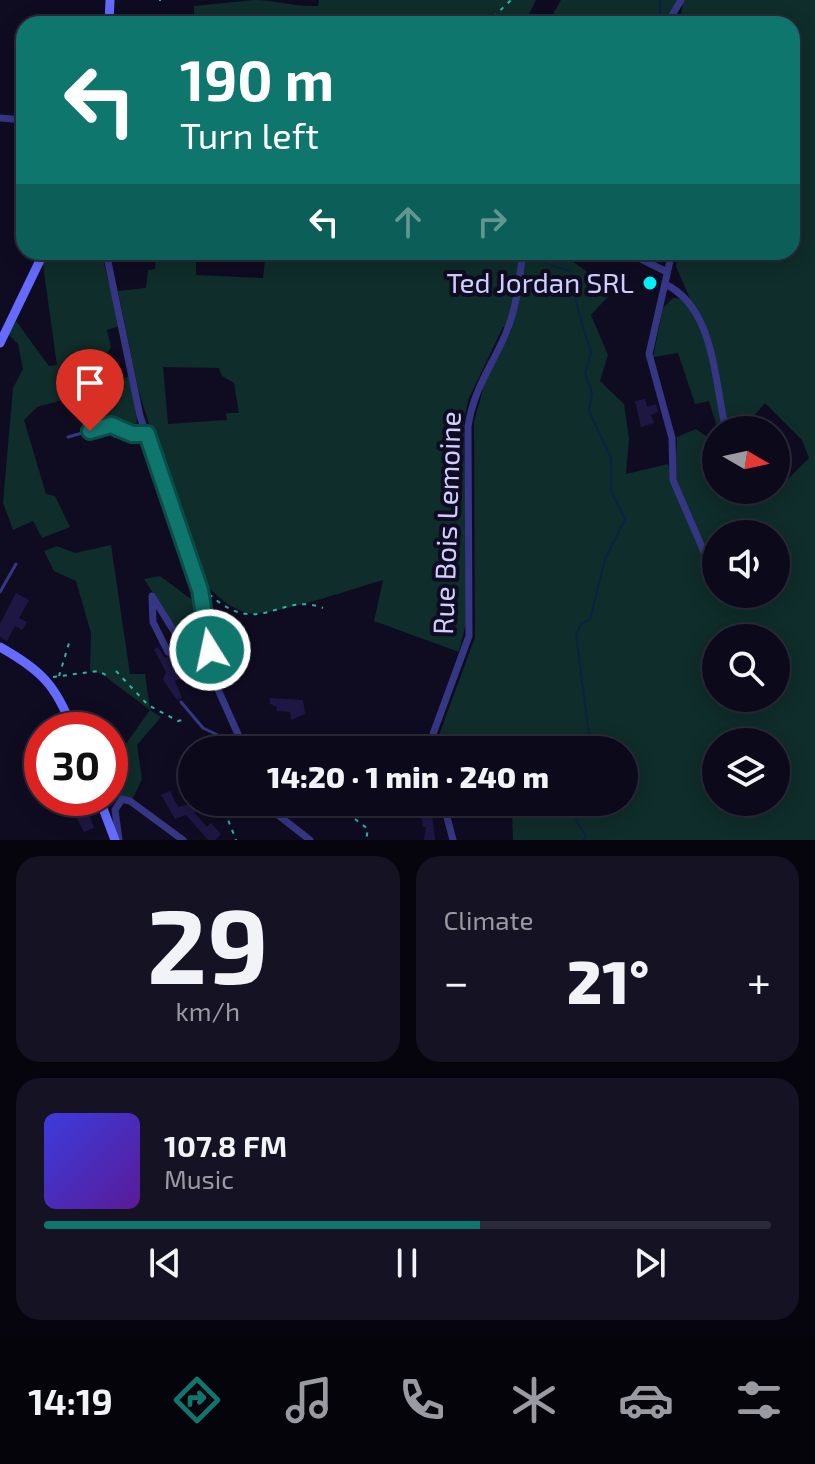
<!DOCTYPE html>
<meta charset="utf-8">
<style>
body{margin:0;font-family:"Exo 2",sans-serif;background:#141223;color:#f1f3f6;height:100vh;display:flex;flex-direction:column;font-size:30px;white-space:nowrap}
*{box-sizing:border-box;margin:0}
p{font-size:26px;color:#9a9aa2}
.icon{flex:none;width:44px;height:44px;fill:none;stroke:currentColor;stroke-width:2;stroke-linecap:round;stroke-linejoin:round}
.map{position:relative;height:840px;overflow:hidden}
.panel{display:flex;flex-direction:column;gap:16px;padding:16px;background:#06050e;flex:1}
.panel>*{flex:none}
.hud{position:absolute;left:16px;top:16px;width:784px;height:244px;border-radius:24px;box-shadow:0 4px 20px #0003,0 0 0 2px #2b2a39;background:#0f766e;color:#fff;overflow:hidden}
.needle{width:52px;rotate:99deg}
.fabs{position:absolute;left:702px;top:416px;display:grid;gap:16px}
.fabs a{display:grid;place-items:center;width:88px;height:88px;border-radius:50%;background:#0b091a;box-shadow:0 4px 20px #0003,0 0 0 2px #2b2a39;font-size:40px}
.speed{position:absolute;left:24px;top:712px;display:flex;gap:16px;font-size:40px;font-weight:700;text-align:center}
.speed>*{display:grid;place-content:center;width:104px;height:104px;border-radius:50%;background:#0b091a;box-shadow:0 4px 20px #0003,0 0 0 2px #2b2a39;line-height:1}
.speed .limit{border:12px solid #d22;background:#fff;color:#111}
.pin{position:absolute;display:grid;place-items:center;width:68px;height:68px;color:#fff;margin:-82px -34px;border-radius:50% 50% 50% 0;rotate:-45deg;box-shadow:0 0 8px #0007}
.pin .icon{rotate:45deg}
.me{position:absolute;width:88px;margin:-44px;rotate:350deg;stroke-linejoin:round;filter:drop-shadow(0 0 6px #0008)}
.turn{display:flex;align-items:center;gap:28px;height:168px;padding:0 32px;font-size:36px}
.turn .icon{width:104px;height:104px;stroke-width:2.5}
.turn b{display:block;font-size:56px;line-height:68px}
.lanes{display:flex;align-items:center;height:76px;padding:0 32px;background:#0003;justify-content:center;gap:40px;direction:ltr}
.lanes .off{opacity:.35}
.big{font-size:60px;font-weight:800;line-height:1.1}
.panel .tile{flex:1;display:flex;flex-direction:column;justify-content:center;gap:12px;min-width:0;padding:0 28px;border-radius:24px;background:#141223}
.panel .dial{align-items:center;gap:0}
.dial b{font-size:104px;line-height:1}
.song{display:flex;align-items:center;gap:24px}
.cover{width:96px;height:96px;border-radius:12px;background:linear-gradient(135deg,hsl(240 70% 55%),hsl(270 70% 35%))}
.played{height:8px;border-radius:4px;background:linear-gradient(90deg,#0f766e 60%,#2b2a39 60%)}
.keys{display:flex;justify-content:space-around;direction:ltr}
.heat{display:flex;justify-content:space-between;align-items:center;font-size:44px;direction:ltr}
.panel .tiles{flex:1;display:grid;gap:16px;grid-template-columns:1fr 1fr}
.tile:last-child{grid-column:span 2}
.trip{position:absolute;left:178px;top:736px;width:460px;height:80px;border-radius:40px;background:#0b091a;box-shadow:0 4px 20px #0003,0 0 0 2px #2b2a39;font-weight:800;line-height:80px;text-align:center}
.tab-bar{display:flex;height:128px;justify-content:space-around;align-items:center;background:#04040a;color:#9a9aa2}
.tab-bar .icon{width:56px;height:56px}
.tab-bar .on{color:#0f766e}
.tab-bar b{font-size:36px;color:#f1f3f6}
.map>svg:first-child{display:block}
.green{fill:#0f2d2a;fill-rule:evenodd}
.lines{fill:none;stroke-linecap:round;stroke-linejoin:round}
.stream{stroke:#092345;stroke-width:2}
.building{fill:#1e1744}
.path{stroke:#28b9a6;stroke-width:2;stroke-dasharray:4 6;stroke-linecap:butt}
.lane{stroke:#353784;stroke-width:3}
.street{stroke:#353784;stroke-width:7}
.secondary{stroke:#656bff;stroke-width:9}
.route-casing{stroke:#0a4d48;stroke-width:20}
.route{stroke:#0f766e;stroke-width:14}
.poi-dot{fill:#00f1f9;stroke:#0f0c22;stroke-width:3}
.labels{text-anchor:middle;stroke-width:8;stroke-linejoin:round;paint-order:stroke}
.poi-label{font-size:28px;fill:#d0ceff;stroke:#0f0c22;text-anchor:end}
.street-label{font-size:28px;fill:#d0ceff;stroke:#0f0c22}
</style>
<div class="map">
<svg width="815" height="840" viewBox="0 0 815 840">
<rect width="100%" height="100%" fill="#0f0c22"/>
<path class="green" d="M254,0C276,0 295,7 318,6L319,0H536L524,24H264V21L194,15V6Z
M561,0H678L675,24H554V12Z
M683,0H815V840H513L512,813L506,805L482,807L481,802H624V750H451L438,738L475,637L474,422L485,382L512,329L503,327L468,400L464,422L467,619L459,652L374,621L383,580C358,587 269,618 248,613C224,606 210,590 195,570L138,389L118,291L146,288L148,270L155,269L156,252H196V275L263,278L266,252H560L613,291L591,315L608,355L600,381L624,404L629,439L626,474L668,464L704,559L716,562V594H776V573L783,569L776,566V534H716V558L705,545L675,476L677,437L696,429L716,443V490H769L773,494L809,458L802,440L765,403L742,430H718L709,401L695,404L678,353L653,357L663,308L673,298L684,299L696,313L676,266L679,252H753L754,258L761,261V252H792V24H680ZM163,367L219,368L222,376L234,383L239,413H226L227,420L168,424ZM716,638H776V698H716ZM716,742H776V802H716Z
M49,252H101L120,326L107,330L111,347L95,372L99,385L131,376L137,422L128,430L70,398L37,407L24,420L46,494L55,496L70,527L42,538L33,521L13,530L3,503L13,388L23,369L18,344L8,334L16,321L49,366L57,365L43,265Z
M111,545L130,674H145L150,710L161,717L137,745L142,779L133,798L119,797L107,805L104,798H110V788L119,782L115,759L150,710L102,674L90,671L91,633L76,581L54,571L44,551L57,546L75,553Z
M160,576L199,605L204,629L183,640L144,579Z"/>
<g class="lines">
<path class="stream" d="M656,24L660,18V0
M547,252L546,264L571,271L578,310L591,353L585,373L592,392L589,411L611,458V491L625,519L605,559L590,619L581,624L576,635L591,750
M580,802L576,820L586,836L584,840"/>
</g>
<path class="building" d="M645,399L647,407L656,404L658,412L651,415L654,423L641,427L635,401Z
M16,593L29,600L19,618L27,622L22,630L15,626L7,641L0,637V624Z
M237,632L246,647L240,648L245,671L234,673L225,634Z
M158,647L165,658L174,653L181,666L186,664L191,675L175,681L182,698L177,700L163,680L166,672L154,649Z
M270,698L303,700L305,714L291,720L290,712L276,711L277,707L270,704Z
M170,791L178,807L198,802L201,809L194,812L207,827L211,823L221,834L215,840H208L186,815L175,819L161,795Z
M67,798H84L94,828L84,832Z
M419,802H431L435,840H424L426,827H423Z"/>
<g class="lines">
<path class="path" d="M159,0H161
M486,24L511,0
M113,436L141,443
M209,594C260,640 279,591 323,608
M116,671L148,705L178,721L187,719
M59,676L70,640
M53,677L98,671L110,677
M221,802L236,840
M347,813L368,829L366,840"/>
<path class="lane" d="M68,437L111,425L132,434H145
M0,592L16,564
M181,702L203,728L243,747"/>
<path class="street" d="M667,24L681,0
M0,118L24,120
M106,252L140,416L200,590L216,685L245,750
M627,252L667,272
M672,252L649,354L672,438L673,480L705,554L716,562
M665,284C715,308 714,381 726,430
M168,652L153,622L152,596L200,673L208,680H215
M431,750L433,734L469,636L468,427C473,390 492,366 506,333C517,307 519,280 523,252
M271,802L278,815L310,840
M443,802L453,840
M119,840L115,810L122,799L130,801L183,840"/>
<path class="secondary" d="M109,24L110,0
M0,343L44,252
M0,647C41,670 56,685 73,730
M99,798L115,840"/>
</g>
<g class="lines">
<defs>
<path id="route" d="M90,431L111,425L132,434H147L200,590L210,650"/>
</defs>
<use href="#route" class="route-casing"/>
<use href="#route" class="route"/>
</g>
<circle class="poi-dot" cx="650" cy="283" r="8"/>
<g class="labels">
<g class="poi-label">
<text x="634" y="293">Ted Jordan SRL</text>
</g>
<g class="street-label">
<text transform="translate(447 523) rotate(-88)" y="10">Rue Bois Lemoine</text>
</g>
</g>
</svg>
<div class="fabs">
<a><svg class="needle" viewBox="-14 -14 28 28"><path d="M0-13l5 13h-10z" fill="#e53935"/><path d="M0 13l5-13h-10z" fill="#9a9aa2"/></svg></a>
<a><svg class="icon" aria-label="sound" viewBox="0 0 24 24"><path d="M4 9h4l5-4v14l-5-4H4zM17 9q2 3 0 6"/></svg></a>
<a><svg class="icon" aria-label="search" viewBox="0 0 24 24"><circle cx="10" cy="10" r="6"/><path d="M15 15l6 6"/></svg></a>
<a><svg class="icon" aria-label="layers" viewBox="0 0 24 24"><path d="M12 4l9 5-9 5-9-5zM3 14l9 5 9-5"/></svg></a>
</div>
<div class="speed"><div class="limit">30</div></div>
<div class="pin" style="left:90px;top:431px;background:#d93025"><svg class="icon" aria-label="arrive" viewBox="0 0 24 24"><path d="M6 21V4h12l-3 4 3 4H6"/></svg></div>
<svg class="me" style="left:210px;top:650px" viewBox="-20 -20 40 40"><circle r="17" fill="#0f766e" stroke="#fff" stroke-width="3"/><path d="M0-11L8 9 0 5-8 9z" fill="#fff"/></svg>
<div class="trip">14:20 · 1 min · 240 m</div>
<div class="hud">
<div class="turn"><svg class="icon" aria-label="left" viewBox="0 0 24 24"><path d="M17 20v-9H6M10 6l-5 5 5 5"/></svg><div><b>190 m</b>Turn left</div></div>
<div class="lanes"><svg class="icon" aria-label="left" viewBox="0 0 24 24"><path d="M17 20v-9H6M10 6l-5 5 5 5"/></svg><svg class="icon off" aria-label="ahead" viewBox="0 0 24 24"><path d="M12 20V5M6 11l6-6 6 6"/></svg><svg class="icon off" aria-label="right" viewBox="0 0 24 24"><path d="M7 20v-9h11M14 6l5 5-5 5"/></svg></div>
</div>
</div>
<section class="panel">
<div class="tiles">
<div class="tile dial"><b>29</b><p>km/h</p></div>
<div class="tile"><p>Climate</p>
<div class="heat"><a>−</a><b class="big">21°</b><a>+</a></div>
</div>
<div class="tile">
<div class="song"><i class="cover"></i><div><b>107.8 FM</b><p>Music</p></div></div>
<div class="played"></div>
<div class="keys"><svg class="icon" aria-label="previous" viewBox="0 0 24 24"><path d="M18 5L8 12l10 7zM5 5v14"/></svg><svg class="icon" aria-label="pause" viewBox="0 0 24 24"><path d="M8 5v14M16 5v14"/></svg><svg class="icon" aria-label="next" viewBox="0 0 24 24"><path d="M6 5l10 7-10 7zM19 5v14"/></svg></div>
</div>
</div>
</section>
<nav class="tab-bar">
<b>14:19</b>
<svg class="icon on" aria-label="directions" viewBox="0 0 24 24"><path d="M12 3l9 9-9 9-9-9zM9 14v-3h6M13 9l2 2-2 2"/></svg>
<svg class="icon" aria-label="music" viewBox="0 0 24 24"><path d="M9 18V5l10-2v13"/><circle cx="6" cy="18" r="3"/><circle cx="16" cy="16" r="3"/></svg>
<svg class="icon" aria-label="phone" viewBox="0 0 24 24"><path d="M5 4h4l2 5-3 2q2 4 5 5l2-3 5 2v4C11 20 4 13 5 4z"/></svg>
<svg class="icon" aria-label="climate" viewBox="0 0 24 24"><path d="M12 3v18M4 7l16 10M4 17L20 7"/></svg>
<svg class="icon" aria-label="car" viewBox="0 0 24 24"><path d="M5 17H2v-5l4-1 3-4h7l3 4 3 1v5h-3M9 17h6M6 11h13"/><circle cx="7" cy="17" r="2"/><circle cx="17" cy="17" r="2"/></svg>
<svg class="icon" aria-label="filters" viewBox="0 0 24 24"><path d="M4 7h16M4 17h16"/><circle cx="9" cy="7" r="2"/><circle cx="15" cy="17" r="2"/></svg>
</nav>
